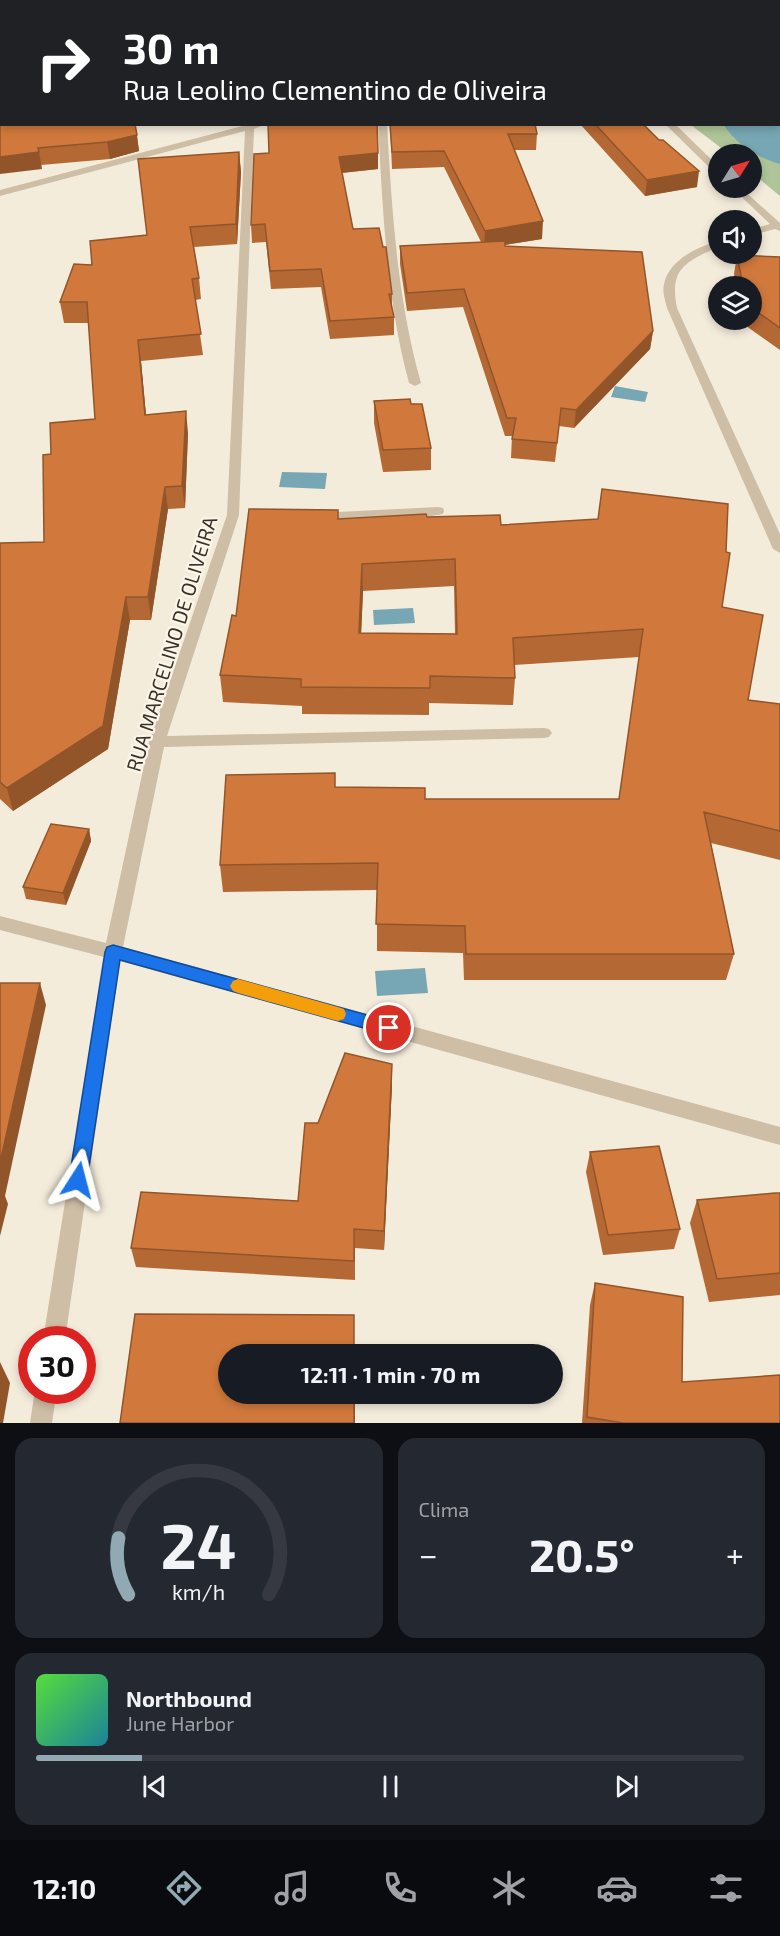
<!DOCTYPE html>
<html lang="pt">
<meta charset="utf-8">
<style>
body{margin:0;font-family:"Exo 2",sans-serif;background:#242831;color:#f1f3f6;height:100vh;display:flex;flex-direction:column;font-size:22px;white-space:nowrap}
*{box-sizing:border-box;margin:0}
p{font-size:20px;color:#9ea1a6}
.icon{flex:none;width:33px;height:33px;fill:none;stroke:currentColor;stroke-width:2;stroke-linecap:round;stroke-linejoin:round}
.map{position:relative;height:1423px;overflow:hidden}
.drawer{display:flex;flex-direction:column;gap:15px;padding:15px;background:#0d0f14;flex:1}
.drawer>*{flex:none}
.guide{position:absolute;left:0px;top:0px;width:780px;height:126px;box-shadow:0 3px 9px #0003;background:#202124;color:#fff;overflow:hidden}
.needle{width:39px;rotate:53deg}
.tools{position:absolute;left:708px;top:144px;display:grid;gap:12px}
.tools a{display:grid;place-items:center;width:54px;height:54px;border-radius:50%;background:#171b24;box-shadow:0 3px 9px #0003;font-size:30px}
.speed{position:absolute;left:18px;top:1326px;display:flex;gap:12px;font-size:30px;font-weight:700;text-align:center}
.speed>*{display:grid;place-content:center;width:78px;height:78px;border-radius:50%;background:#171b24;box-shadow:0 3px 9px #0003;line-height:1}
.speed .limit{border:9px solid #d22;background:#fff;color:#111}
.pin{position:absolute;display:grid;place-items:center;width:51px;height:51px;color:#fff;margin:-26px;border:3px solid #fff;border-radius:50%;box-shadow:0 2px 6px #0007}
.me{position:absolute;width:66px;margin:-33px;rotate:9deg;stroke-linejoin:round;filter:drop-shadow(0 0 4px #0008)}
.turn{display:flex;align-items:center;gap:21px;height:126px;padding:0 24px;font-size:27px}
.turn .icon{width:78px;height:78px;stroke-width:2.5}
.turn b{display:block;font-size:42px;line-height:51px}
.big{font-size:45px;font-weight:700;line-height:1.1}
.drawer .card{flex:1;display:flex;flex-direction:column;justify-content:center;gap:9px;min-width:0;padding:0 21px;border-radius:18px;background:#242831}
.drawer .dial{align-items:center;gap:0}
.dial svg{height:156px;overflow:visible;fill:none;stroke:#363941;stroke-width:7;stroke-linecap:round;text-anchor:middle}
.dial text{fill:#f1f3f6;stroke:none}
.song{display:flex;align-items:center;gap:18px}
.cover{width:72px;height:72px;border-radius:9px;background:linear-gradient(135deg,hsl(110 70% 55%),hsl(190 70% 35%))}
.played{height:6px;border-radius:3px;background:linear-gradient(90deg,#90a9b2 15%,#363941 15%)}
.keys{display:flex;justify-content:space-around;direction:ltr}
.heat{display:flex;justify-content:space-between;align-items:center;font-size:33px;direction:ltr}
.drawer .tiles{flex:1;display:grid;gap:15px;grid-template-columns:1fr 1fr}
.card:last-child{grid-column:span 2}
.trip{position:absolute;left:218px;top:1344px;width:345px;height:60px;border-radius:30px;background:#171b24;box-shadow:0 3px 9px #0003;font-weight:700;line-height:60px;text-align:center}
.menu{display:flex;height:96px;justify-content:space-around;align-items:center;background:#090b0e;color:#9ea1a6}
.menu .icon{width:42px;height:42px}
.menu .active{color:#90a9b2}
.menu b{font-size:27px;color:#f1f3f6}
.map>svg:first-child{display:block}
.green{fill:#afc599}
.water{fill:#77a7b4}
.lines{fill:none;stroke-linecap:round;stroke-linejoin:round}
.river{fill:#77a7b4;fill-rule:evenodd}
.minor{fill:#cdbea5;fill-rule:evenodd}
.wall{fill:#b46834;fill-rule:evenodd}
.shaded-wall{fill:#92552a}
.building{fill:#d1793c;stroke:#92552a;stroke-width:1.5;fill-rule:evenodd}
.route{fill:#1a73e8;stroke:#114b97;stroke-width:1.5}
.slow{fill:#f59e0b}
.labels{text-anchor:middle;stroke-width:4.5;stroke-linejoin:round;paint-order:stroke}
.street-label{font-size:20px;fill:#393027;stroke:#fbf5e8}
</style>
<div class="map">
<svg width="780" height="1423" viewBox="0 0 780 1423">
<rect width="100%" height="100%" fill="#f4ecdb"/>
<path class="green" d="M0,0H232L2,2L0,37Z
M241,0H481V1H241Z
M779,90H780V196L752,173V154H729L691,125L778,124Z"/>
<path class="water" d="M615,386L648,392L645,402L611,397Z
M282,472L327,473L325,489L279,487Z
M413,608L415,623L374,625L373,610Z
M425,968L428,993L377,996L375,971Z"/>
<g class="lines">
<path class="river" d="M562,0H603L604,2H563Z
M723,124H778L780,126V164C758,158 736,144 723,124Z"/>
<path class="minor" d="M483,0H491L492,2H484Z
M513,0H522L524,2H514Z
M250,124H266L254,129L239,515L167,736L544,728L549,729L552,733L549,737L544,738L164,747L123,947L780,1127V1145L120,961L65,1340H43L104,957L0,930V916L106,943L149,742L227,515L245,131L0,196V190Z
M378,124H387C392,212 397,298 421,383L415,386L409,383C386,298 383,212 378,124Z
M665,124H675L718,166V174L715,173Z
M732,188H741L780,223V231L775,229L752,235V229L770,224Z
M718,241V247C685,262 669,269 677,308L780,534V553L773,549L667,308C665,300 662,292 664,284C669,260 697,247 718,241Z
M438,507L443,508L444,511L443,514C426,518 320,526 311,517L318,513Z
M35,1390H57L52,1423H30Z"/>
</g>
<path class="wall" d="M0,47L135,124L139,151L110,159L41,165L42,169Z
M390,124H535L537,134L536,150H514L542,239L505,245V246L653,331L650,349L574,428L559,426L555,462L511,458L512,436H505L463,307L407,311L400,264V246L481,242L444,167L392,169Z
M580,124H643L659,140L697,187L645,196Z
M239,152L241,172L237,244L194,247L199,278L201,299L195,300L203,355L141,361L146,415L188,433L185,508L168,509L151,620H130L108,749L13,811L0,799V543L44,542L95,419L89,323H64L60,302L92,265L147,235Z
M269,153L378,169L342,173L353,229L392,294V309L394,317V335L330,339L321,287L271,289L266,242L252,243L251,225Z
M737,255L780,257V350L742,323V320H752V286H736L734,274Z
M374,401L411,404L431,448V470L383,472L374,423Z
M338,510V519L427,517L501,525L722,607L748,700L780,704V860L711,843L734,954L726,980H464L463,953L377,951V890L223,892L220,865L335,773V787L425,799H619L639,657L514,665L515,678L513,705L429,703V715L302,714V706L223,702L220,675L236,616ZM454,586L455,634L361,633L363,591Z
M89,829L91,841L66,905L26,899L23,887Z
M392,1085L384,1250L355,1248V1280L136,1267L131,1248L298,1201L318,1123Z
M590,1152L680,1229L674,1249L603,1255L586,1172Z
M780,1193V1295L709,1302L690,1223L697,1200Z
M595,1283L682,1382L780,1423H582L590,1305Z"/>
<path class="shaded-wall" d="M137,135L139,151L110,159L107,142Z
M39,152L42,169L0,174V157Z
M239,152L241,172L237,244L236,224Z
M378,153V169L340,173L339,157Z
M699,171L697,187L645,196L647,180Z
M543,221L542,239L484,248L485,231Z
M653,331L650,349L574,428L576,410Z
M138,340L141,361L148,437L145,415Z
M186,411L188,433L185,508L182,486Z
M165,487L168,509L151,620L148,597Z
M362,564L363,591L360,660L359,633Z
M126,597L130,620L108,749L13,811L7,788Z
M89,829L91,841L66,905L63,893Z
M40,983L46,1005L5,1196L8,1204L0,1236V1163Z
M392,1064V1085L384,1250V1231Z
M0,1362L10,1383L3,1423H0Z
M354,1394H355V1423H354Z"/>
<path class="building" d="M0,47H2V124H135L137,135L107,142L38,148L39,152L0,157Z
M268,124H377L378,153L339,157L353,229L379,228L383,247H386L392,294H389L394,317L330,321L321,269L270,271L265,224L251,225L254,154L269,153Z
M390,124H535L537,134H508L543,221L485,231L444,151L392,152Z
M595,124H643L659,140H663L699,171L647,180Z
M239,152L236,224L190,227L199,278L192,279L201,334L138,340L145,415L186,411L182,486L165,487L148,597H126L103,726L7,788L0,782V543L44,542L43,455L51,454L50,423L95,419L87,302H60L74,264L92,265L90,241L147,235L138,159Z
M505,241V246L642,252L653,331L576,410L561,408L557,443L512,439L516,418H507L464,289L407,293L400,246Z
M737,255L780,257V328L752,308V286H743Z
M410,399L411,404H422L431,448L383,450L374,401Z
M602,489L728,504L726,552L730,553L722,607L763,615L748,700L780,704V831L704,812L734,954H466L465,926L376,924L378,863L220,865L226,775L335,773V787L425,788V799H619L643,629L513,638L515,678L430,676V688L301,687V679L220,675L232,615L236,616L249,509L338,510V519L426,514L427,517L500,515L501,525L598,519ZM455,559L457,634L359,633L362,564Z
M51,824L89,829L63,893L23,887Z
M0,983H40L0,1163Z
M345,1053L392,1064L384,1231L354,1229V1261L131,1248L141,1192L298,1201L305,1123H318Z
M659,1146L680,1229L608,1235L590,1152Z
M775,1193H780V1273L717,1279L697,1200Z
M595,1283L683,1297L682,1382L780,1375V1423H623L587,1417Z
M135,1314L354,1315V1354H228V1394H354V1423H120Z"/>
<path class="route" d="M113,945L389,1021L395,1023L397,1028L395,1033L389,1035L120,960L87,1180L85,1186L78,1188L72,1186L69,1180L105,952L107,947Z"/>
<path class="slow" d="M238,979L338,1007L344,1009L346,1014L344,1019L338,1021L238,993L233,991L230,986L233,981Z"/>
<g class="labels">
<g class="street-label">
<text transform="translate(172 644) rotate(-73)" y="7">RUA MARCELINO DE OLIVEIRA</text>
</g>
</g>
</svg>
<div class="tools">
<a><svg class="needle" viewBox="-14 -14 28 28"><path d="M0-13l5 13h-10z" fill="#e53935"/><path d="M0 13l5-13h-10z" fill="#9ea1a6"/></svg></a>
<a><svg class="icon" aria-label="sound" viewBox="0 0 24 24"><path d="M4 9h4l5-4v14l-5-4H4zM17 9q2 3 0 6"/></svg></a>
<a><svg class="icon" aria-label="layers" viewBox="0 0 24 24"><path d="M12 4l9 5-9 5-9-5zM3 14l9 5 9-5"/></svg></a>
</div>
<div class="speed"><div class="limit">30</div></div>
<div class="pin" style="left:389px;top:1028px;background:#d93025"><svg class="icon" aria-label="arrive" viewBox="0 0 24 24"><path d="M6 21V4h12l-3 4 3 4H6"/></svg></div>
<svg class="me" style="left:78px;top:1180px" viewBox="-20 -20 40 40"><path d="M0-17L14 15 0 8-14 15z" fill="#1a73e8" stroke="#fff" stroke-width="4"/></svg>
<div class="trip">12:11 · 1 min · 70 m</div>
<div class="guide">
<div class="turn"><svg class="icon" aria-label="right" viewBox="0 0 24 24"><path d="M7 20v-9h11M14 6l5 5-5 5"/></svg><div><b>30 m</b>Rua Leolino Clementino de Oliveira</div></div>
</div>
</div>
<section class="drawer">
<div class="tiles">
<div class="card dial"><svg viewBox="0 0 100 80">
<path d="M14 69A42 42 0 1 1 86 69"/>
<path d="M14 69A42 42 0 0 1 9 40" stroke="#90a9b2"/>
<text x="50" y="56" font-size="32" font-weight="700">24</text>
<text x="50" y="72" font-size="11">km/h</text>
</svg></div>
<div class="card"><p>Clima</p>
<div class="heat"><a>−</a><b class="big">20.5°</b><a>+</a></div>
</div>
<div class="card">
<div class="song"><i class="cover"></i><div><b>Northbound</b><p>June Harbor</p></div></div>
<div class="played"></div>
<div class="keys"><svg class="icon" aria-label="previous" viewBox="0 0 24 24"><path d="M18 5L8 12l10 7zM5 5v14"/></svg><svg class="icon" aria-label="pause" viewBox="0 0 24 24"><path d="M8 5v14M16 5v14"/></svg><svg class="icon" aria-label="next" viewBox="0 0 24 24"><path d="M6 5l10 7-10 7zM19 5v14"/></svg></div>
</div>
</div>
</section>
<nav class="menu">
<b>12:10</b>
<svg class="icon active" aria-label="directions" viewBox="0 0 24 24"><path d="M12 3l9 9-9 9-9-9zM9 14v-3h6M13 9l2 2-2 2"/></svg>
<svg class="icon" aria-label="music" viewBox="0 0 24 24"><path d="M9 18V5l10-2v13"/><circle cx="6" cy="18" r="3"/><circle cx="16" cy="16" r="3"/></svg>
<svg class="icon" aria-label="phone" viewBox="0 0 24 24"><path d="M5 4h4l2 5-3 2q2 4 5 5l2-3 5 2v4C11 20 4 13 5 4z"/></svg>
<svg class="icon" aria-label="climate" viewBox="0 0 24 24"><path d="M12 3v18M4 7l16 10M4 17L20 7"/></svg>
<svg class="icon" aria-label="car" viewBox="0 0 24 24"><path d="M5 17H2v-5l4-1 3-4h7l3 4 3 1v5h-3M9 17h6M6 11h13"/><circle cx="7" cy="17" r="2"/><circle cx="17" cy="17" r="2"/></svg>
<svg class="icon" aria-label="filters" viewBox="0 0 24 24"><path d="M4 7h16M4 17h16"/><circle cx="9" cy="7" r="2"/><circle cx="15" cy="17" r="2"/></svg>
</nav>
